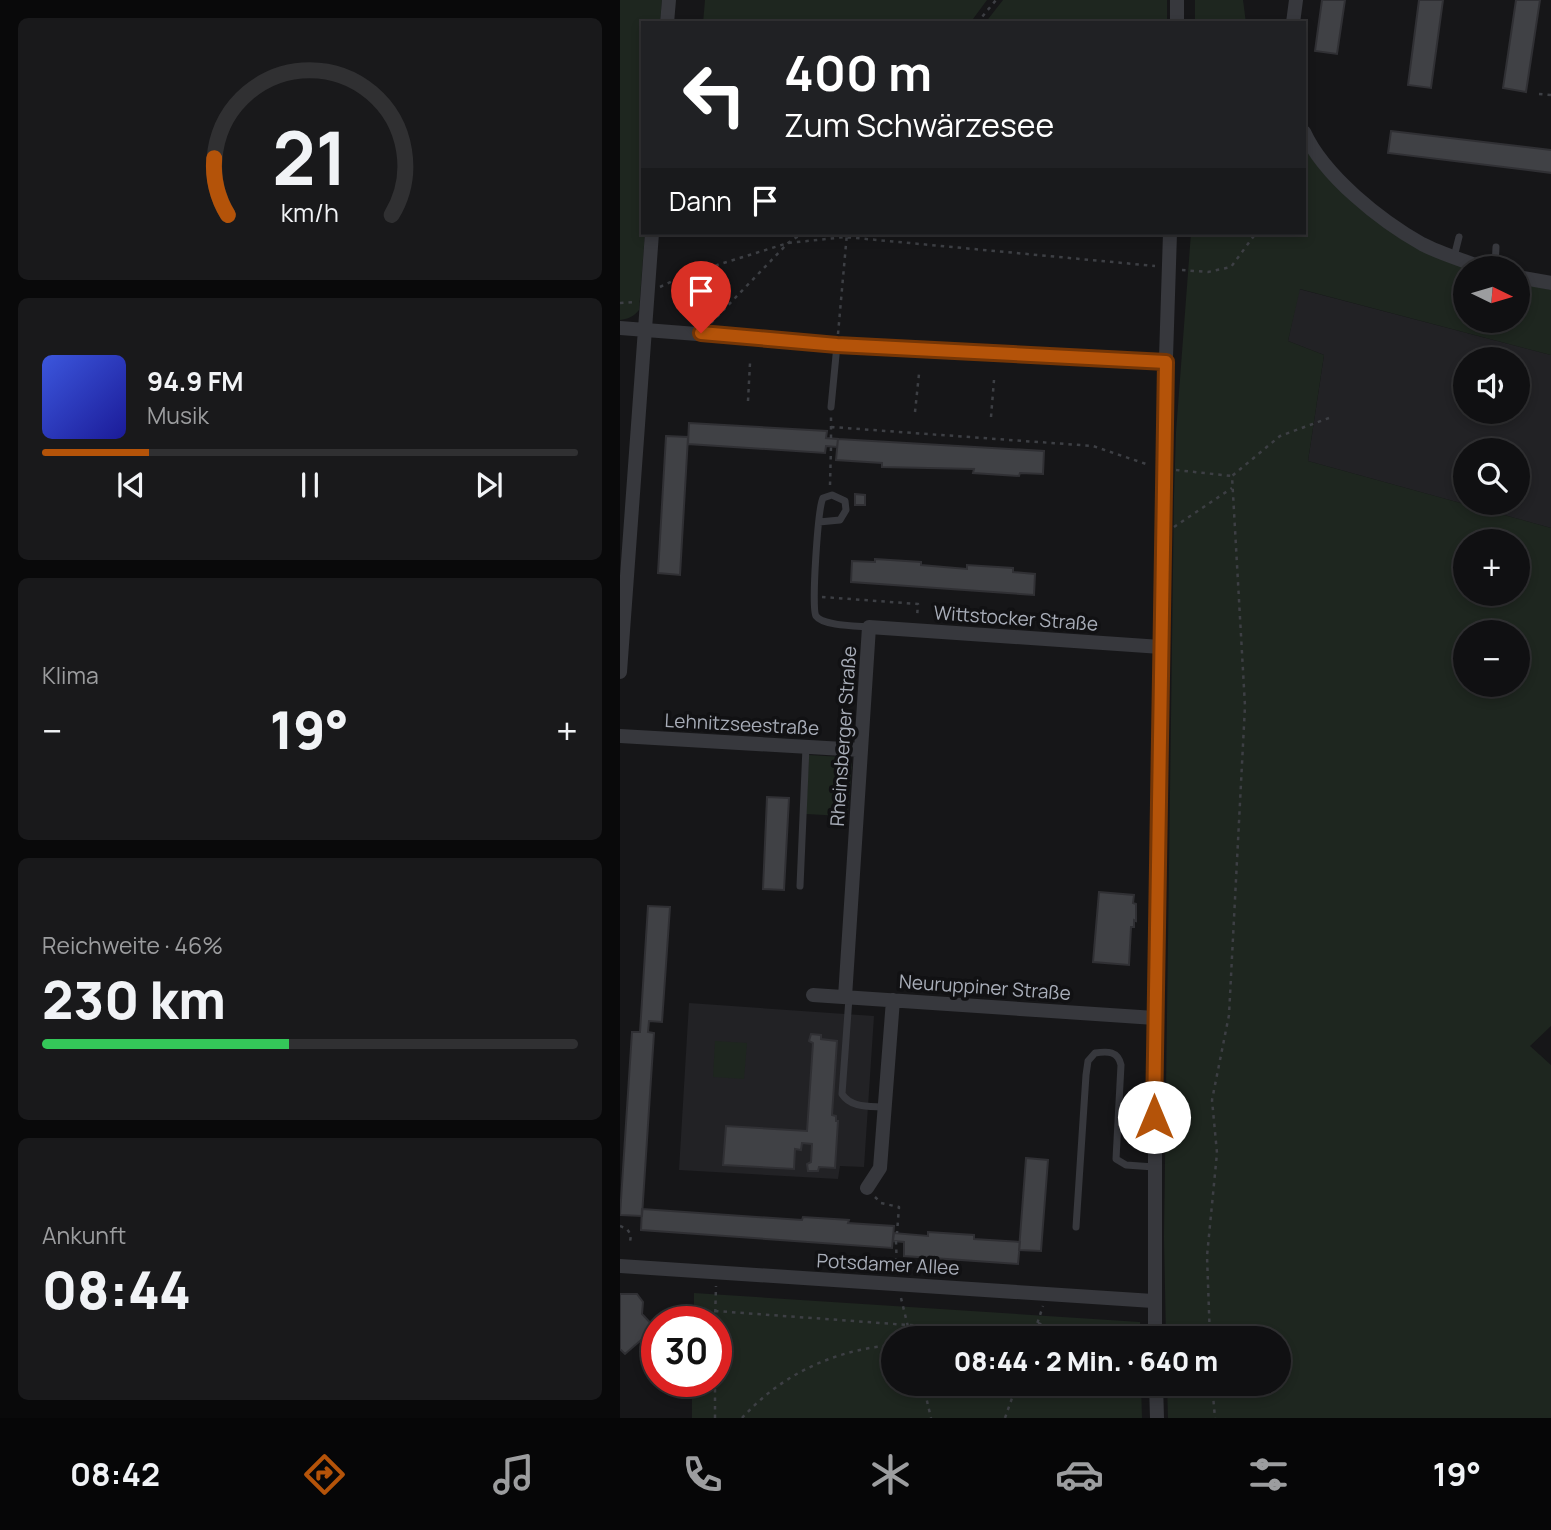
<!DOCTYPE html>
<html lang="de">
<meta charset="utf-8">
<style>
body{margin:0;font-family:Manrope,sans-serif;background:#19191b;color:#f1f3f6;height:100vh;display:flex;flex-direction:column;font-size:26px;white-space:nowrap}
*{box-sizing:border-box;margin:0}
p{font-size:23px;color:#9c9d9f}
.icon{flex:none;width:38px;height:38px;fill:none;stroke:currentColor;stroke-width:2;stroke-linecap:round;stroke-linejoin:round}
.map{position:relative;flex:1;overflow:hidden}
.details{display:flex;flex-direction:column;gap:18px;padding:18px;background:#09090a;width:620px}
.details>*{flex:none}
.top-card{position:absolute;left:21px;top:21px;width:665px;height:214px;border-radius:0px;box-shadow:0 4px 10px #0003,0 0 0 2px #303032;background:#202124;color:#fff;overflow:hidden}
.needle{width:46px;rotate:95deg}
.buttons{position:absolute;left:833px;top:256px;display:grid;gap:14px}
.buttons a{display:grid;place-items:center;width:77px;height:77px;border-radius:50%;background:#101012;box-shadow:0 4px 10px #0003,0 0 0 2px #303032;font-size:35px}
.speed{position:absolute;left:21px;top:1306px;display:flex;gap:14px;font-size:35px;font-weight:700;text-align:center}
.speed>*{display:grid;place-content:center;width:91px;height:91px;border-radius:50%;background:#101012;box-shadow:0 4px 10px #0003,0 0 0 2px #303032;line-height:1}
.speed .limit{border:10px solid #d22;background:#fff;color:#111}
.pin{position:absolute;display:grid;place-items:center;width:60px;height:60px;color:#fff;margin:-72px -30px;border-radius:50% 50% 50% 0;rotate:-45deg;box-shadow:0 0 7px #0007}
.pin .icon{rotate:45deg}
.me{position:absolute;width:77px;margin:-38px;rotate:0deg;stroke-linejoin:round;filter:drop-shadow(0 0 5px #0008)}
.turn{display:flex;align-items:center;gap:24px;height:147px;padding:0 28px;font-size:32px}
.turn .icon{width:91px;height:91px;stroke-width:2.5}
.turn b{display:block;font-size:49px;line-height:60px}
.then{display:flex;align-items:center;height:66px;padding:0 28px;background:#0003;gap:14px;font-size:26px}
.big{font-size:52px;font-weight:800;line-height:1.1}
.details .tile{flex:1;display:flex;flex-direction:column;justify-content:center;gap:10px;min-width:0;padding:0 24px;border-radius:10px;background:#19191b}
.details .dial{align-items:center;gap:0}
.dial svg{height:182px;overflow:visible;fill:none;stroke:#303032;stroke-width:7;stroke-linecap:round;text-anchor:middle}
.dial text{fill:#f1f3f6;stroke:none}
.song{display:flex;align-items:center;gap:21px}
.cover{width:84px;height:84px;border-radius:10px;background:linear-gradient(135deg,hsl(230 70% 55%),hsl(240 70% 35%))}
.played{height:7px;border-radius:4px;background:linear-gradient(90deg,#b45309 20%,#303032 20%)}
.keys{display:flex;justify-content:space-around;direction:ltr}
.heat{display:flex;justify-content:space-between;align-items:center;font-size:38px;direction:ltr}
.charge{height:10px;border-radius:5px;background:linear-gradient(90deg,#34c759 46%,#303032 0)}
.trip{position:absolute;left:261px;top:1326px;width:410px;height:70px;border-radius:35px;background:#101012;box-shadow:0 4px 10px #0003,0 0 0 2px #303032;font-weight:800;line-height:70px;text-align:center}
.menu{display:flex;height:112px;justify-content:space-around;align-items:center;background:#060607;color:#9c9d9f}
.menu .icon{width:49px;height:49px}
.menu .selected{color:#b45309}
.menu b{font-size:32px;color:#f1f3f6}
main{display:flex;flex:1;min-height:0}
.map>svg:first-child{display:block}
.built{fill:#222225;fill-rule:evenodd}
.green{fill:#1e261f;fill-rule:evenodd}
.building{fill:#404145;stroke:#303034;stroke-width:2}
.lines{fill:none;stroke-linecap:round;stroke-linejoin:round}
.path{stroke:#3d3f44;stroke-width:2.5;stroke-dasharray:3.5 5;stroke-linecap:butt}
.lane{stroke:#37383d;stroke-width:7}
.street{stroke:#37383d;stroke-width:14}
.route-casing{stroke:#753606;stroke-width:18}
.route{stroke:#b45309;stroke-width:12}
.labels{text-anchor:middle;stroke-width:7;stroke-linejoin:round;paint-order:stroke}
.street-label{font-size:19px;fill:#a8adb8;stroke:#111113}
</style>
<main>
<section class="details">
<div class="tile dial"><svg viewBox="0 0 100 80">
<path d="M14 69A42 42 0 1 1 86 69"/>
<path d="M14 69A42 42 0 0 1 8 44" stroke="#b45309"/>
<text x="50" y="56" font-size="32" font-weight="700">21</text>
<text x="50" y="72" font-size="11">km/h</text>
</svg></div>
<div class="tile">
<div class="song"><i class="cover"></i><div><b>94.9 FM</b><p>Musik</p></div></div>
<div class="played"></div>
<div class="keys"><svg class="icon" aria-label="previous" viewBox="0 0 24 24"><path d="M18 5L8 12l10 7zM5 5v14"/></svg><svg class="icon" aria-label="pause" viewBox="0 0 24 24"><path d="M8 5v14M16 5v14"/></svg><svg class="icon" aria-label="next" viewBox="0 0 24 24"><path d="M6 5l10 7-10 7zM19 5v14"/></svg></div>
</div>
<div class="tile"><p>Klima</p>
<div class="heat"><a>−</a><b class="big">19°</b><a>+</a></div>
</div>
<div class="tile"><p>Reichweite · 46%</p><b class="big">230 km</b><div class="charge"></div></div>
<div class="tile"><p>Ankunft</p><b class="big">08:44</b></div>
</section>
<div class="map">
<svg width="932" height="1418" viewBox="0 0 932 1418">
<rect width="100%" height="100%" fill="#161618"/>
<path class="built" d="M679,289L931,355V528L688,461L704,355L668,341ZM845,359H898V411H845ZM845,450H898V502H845Z
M69,1003L254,1016L244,1167L220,1166L218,1179L59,1170Z"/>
<path class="green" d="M0,0H42L40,23H23V233H25L19,310C13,317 8,319 0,320Z
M85,0H367L350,23H83Z
M383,0H547V23H365Z
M575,0H623L626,23H575Z
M684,145L699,168L734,203L845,268V320H898V282L931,290V355L680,289L668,341L704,355L688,461L931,528L932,1025L910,1046L931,1065V1418H548L547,1384H658V1339H546L544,1237L554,495L556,432L571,233H684ZM845,541H898V593H845ZM845,632H898V684H845Z
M189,755L223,757L232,764L228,812L222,816L186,814Z
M95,1041L127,1043L124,1079L93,1077Z
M74,1293L520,1322V1339H273V1384H521L522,1418H72V1381H96V1321H74Z"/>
<path class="building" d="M702,0H725L717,54L695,51Z
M799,0H823L811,88L788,85Z
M896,0H920L906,92L883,88Z
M771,131L932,150V173L768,153Z
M69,423L207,431L206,438L218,439L217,447L206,446L205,453L68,444Z
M46,436L68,437L60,575L38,573Z
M218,439L424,451L423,474L400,473L399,476L353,473L354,469L262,467V463L216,460Z
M235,494L245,495V505H235Z
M255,559L301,562V565L347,569V565L393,568V572L415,574L414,595L231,582L232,561L255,562Z
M147,797L169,798L164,890L143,889Z
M479,892L514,895L513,903L516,904V921L514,920V927H511L509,965L473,962Z
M28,906L50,907L42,1022L29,1021L28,1032L34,1033L22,1216L0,1215L12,1032H20Z
M191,1034L201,1035V1039L217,1041L212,1115L216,1116V1121H218L215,1168L199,1167L198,1171H188L187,1164L191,1162L192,1144L182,1143L181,1150L175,1149L174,1169L103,1165L106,1126L187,1131L193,1043L189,1041Z
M406,1158L428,1160L421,1251L399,1250Z
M22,1209L182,1220L183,1217L229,1220L228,1223L274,1226L272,1248L21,1230Z
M308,1232L354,1235V1239L400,1242L398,1264L284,1256V1242L273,1241L274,1233L308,1236Z
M0,1294H17L23,1302L22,1314L35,1328L5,1354L0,1349Z"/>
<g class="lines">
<path class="path" d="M357,23L376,0
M919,94L932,95
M562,270L588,272L611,267L636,233
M40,287L65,275L168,243L225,237L535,266
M0,303L14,302
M91,323L168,243L183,233
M218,334L227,233
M128,401L130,363
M295,412L299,374
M371,417L374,380
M211,427L473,446L529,465
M211,438V417
M556,470L612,476
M210,485L211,447
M554,527L612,488
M202,597L298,604L297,617
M255,1197L261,1203L279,1207L277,1233
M0,1226L7,1229L11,1235L10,1242
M276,1241L277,1271
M281,1298L291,1339
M95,1311L413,1334
M95,1321L96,1286
M418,1323L457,1339
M412,1339L423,1306
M590,1339L587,1256L597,1153L592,1100L609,1015L625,706L612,476L660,436L709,418
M303,1384L311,1418
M592,1384L595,1418
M95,1418V1381
M122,1418C162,1374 214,1350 273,1345
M385,1418L397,1384"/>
<path class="lane" d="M834,257L839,237
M875,268L876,247
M211,407L217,345
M199,522L220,520L226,510L225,501L212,495L203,498C198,507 191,609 196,616C203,626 236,626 249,627
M180,886L186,747
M229,998L222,1094C231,1108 249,1106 264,1107
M456,1227L466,1075L468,1061L475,1053C488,1051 498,1051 501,1065L496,1159L506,1165L534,1167"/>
<path class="street" d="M47,23L49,0
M557,23V0
M673,23L676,0
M684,132C704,176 761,221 802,244C821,254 843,260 863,268
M898,277L932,283
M0,328L217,345L546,362
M0,672L32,233
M0,736L241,750
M193,995L535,1018
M225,997L249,627L541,647
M247,1188L260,1168L273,1000
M0,1266L533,1301
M535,1339V1018L544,420L550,233
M536,1384L537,1418"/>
</g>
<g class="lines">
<defs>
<path id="route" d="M81,333L217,345L546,362L534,1117"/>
</defs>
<use href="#route" class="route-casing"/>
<use href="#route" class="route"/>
</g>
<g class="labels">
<g class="street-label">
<text transform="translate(396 618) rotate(4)" y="7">Wittstocker Straße</text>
<text transform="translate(122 724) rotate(3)" y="7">Lehnitzseestraße</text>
<text transform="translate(223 736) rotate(-86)" y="7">Rheinsberger Straße</text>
<text transform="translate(365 987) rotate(4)" y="7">Neuruppiner Straße</text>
<text transform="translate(268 1264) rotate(3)" y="7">Potsdamer Allee</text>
</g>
</g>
</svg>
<div class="buttons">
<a><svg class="needle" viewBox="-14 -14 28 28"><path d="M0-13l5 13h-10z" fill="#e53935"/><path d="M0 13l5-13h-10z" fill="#9c9d9f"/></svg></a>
<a><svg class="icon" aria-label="sound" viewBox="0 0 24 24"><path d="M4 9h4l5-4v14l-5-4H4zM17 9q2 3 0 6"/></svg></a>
<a><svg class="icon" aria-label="search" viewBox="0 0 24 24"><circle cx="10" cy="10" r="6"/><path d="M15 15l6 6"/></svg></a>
<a>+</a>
<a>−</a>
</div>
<div class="speed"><div class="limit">30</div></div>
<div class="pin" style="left:81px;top:333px;background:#d93025"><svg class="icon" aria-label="arrive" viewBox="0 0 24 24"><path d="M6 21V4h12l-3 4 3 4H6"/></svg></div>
<svg class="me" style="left:534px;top:1117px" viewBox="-20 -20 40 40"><circle r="19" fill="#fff"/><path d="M0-13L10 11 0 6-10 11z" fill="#b45309"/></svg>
<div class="trip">08:44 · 2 Min. · 640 m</div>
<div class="top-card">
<div class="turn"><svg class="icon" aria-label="left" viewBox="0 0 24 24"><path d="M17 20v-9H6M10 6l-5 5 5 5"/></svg><div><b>400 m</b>Zum Schwärzesee</div></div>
<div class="then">Dann<svg class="icon" aria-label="arrive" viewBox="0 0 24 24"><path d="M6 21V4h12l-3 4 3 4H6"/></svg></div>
</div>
</div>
</main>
<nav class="menu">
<b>08:42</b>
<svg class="icon selected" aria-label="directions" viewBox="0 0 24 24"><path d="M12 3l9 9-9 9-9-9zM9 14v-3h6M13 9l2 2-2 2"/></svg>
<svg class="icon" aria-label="music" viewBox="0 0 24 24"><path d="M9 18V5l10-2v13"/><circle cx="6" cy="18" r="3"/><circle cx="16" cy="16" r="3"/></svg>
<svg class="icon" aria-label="phone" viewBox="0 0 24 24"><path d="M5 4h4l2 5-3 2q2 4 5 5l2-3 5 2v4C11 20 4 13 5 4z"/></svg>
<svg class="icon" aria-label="climate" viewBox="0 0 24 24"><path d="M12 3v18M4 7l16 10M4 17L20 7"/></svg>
<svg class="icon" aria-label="car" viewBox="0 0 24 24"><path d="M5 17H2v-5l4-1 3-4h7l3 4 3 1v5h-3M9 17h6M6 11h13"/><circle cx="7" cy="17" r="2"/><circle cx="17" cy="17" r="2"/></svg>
<svg class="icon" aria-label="filters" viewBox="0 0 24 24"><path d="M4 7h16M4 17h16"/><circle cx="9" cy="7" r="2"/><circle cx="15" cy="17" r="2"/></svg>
<b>19°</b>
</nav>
